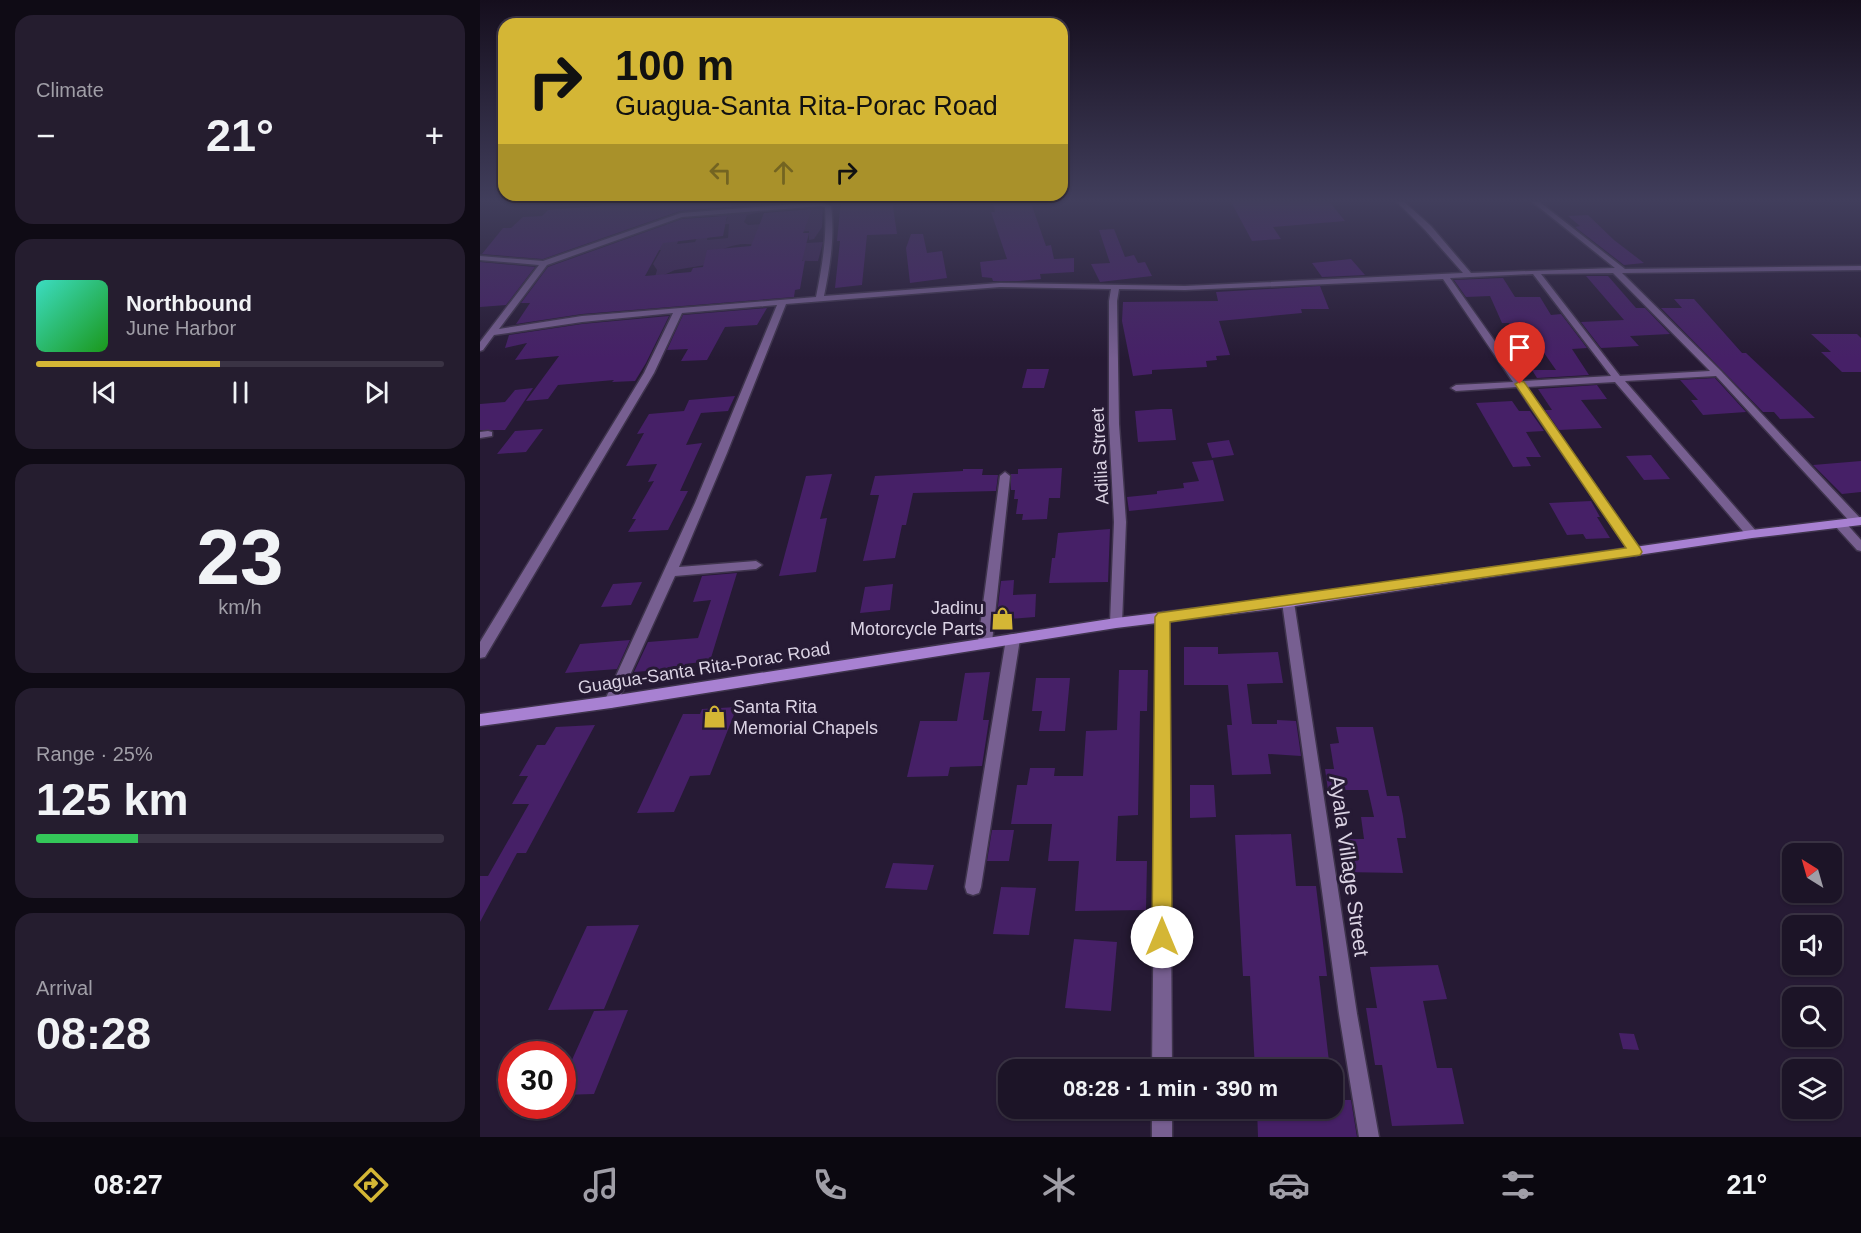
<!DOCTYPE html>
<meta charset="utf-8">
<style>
body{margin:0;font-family:Helvetica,sans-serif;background:#251d2f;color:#f1f3f6;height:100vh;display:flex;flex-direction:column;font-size:22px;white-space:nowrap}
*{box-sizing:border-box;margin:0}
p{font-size:20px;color:#a09ea7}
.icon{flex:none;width:33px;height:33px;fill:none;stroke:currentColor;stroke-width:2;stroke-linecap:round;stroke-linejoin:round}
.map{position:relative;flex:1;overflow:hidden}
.drawer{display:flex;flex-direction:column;gap:15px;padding:15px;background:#0f0b15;width:480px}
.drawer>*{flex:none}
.hud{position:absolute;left:18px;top:18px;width:570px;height:183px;border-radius:18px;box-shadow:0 2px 4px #0004,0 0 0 2px #3a3344;background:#d4b635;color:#111;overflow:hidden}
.needle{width:39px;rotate:323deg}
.fabs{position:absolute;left:1302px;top:843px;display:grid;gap:12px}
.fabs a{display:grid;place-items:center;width:60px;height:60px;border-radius:12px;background:#1c1427;box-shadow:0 2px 4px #0004,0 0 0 2px #3a3344;font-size:30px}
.speed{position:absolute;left:18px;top:1041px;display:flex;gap:12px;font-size:30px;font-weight:700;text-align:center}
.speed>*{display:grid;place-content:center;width:78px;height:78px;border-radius:50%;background:#1c1427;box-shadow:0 2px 4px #0004,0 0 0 2px #3a3344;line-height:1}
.speed .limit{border:9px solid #d22;background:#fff;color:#111}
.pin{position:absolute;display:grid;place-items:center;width:51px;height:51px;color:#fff;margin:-62px -26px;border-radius:50% 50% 50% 0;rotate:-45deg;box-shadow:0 0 6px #0007}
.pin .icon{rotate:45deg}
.me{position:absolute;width:66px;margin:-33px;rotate:0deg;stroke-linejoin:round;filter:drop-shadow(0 0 4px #0008)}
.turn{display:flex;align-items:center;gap:21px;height:126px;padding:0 18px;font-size:27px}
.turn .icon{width:78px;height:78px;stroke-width:2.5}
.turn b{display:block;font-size:42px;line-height:51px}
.lanes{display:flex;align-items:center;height:57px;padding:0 18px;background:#0003;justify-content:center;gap:30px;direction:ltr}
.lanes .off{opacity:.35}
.big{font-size:45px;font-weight:800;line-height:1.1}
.drawer .tile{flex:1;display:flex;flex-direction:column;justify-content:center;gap:9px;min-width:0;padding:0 21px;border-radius:18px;background:#251d2f}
.drawer .dial{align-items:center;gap:0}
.dial b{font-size:78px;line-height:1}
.song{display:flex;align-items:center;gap:18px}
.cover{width:72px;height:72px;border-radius:9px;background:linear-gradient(135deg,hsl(170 70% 55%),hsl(120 70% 35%))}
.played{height:6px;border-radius:3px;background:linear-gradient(90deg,#d4b635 45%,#3a3344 45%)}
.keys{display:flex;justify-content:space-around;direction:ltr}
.heat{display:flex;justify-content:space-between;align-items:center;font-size:33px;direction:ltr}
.charge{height:9px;border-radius:4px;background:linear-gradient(90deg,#34c759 25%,#3a3344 0)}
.trip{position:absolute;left:518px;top:1059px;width:345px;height:60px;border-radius:18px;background:#1c1427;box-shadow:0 2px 4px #0004,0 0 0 2px #3a3344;font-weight:800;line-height:60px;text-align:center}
.tab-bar{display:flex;height:96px;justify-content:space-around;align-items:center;background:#0b0810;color:#a09ea7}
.tab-bar .icon{width:42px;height:42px}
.tab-bar .on{color:#d4b635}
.tab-bar b{font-size:27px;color:#f1f3f6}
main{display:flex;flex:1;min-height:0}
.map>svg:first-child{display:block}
.green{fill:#3d2356}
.building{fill:#462067}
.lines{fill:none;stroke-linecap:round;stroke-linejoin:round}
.street-casing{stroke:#3f344d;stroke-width:3}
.secondary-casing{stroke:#3f344d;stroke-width:3}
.street{fill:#775f91;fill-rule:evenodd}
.secondary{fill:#a881d2;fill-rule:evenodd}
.route{fill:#d4b635;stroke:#8a7622;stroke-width:1.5}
.labels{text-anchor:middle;stroke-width:6;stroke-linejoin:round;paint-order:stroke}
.street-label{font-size:18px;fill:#dbd3e4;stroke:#261a34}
.poi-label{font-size:18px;fill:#dbd3e4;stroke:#261a34;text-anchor:end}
.near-street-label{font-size:21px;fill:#dbd3e4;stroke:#261a34}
</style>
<main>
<section class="drawer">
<div class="tile"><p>Climate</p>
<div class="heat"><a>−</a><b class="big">21°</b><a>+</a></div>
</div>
<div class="tile">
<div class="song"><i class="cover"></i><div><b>Northbound</b><p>June Harbor</p></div></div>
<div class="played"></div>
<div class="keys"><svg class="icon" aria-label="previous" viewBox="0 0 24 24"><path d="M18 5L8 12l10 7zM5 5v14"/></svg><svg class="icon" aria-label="pause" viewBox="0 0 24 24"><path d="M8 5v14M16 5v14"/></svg><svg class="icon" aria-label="next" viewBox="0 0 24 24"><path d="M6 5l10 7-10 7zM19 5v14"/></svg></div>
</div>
<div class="tile dial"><b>23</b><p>km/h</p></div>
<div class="tile"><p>Range · 25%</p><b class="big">125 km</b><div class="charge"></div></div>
<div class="tile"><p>Arrival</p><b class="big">08:28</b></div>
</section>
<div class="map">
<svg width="1381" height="1137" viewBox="0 0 1381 1137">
<rect width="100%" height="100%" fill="#261a34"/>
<path class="green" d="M343,206L342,227L334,239L329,240V231L294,233L292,245L343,242L338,261C332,261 324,261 318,260C289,254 276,235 243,249L232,264L195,270L177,278L175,277L177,270L173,264L181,250H170L191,230H203L197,244L215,242L218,236L228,235L227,240L248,238L249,224H245L248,217L230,216V213L295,209L267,215L264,222L268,225L322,222L328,207Z"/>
<path class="building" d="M124,200H253L251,207L200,211L63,259L2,254L23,228H31L43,217L62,216L68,210L120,206Z
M361,200H412L417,234L387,235L382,285L355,288L360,241H357Z
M550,200L566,246L571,245L574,259L594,258V272L560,274L561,279L539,281H513L512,278L502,277L500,262L527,259L511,212H515L513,202Z
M750,200H848L865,221L793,227L801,239L772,241Z
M332,209L323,233H329L322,261L325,260L320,289L315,290L314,297L102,314L36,324L50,303H41L68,267L202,219L247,216L243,236L183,243L165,276L211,272L213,268L223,267L227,250L271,246L284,213Z
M1108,215L1134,240L1164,263L1144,265L1095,227L1100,226L1088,216Z
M634,229L645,257L654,255L658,263L665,262L672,276L620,282L611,264L630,263L619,230Z
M431,234H443L447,253L462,251L467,278L430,283L426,248Z
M871,259L885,275L842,277L832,263Z
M0,262L55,267L26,305L0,307Z
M1106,276H1128L1156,308H1165L1190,334L1150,336L1159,346L1121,348L1101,322L1144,320Z
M1023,278L1035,297H1060L1071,315L1081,314L1107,348L1092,349L1109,375L1057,378L1052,370H1076L1055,340H1048L1044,333H1035L1029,323H1022L1010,296L986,297L974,280Z
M840,286L849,309H821L822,313L739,321L750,355L736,356L737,360L726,361L727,367L672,370V374L653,376L642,321L643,302L738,301L736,292Z
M1194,299H1214L1262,353H1266L1335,418L1300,419L1294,412H1283L1181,308H1202Z
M287,308L277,325L245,327L227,360L201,361L208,349L187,350L203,315Z
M189,316L166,363L155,381L132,382L134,380L78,385L68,399L46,401L79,356L35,360L47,343L25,348L29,335L102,324Z
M1331,334H1377L1381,338V372H1362L1341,352H1351Z
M547,369H569L564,388H542Z
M1235,378L1266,412L1223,415L1211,400H1218L1200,380Z
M1117,385L1127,399L1101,400L1122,428L1079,430L1065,410H1072L1058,389Z
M53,388L25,430H0V404L25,402L35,390Z
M255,396L248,411L221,413L206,445L222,443L200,491H208L188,530L148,532L156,519H152L174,481L168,482L177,464L146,466L164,433L157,434L169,414L204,411L209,400Z
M1032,401L1039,411H1050L1064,431L1046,432L1061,457H1046L1051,466L1033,467L996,403Z
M681,409H692L696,440L658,442L655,411Z
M63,429L46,452L17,454L35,431Z
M749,440L754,455L732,458L727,443Z
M1171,455L1190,479L1164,480L1146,456Z
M733,460L744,501L649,511L647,497L677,494V491L704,488L703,483L719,481L712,462Z
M1381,461V492L1362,494L1333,465Z
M582,468L580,498H569L567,519L542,520L543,514H536L538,499H534L535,490H531V474H538V469Z
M483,469H503L502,475H518L516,491L433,493L426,525H422L415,558L383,561L399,495H390L395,476L483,471Z
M352,474L340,519L347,518L336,572L299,576L326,476Z
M1111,501L1120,517H1117L1130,538L1106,539L1103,534L1087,535L1069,503Z
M630,529L628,582L569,583L572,558H575L578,533Z
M257,573L230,661L205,664L203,668L154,672L168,642L218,638L231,600L213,602L222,576Z
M534,580L533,595L556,594L555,617L530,619V630L515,631L521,581Z
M162,582L151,605L121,607L133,584Z
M413,584L410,610L380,613L385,587Z
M150,640L137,669L85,673L100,644Z
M704,647H738V654L798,652L803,683L767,684L772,724H797V720L816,721L821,756L788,754L791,774L752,775L747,725H752L748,685H704Z
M639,670H668L667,711H660L658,815L638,816L636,861H667L666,910L595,911L599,861H568L572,824H531L537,785H547L550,768H575L574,776H603L606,731L637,730Z
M510,672L503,720H509L502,766L470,767L468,776L427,777L440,721H477L485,673Z
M556,678H590L585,731H559L562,711H552Z
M257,707L230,775L210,776L194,812L157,813L203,714H220L222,709Z
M115,725L46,853H37L0,922V876H8L49,804H32L48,776H39L57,745H65L76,727Z
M856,727H893L907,796H919L923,816L926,838H917L923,873L862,872L858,839H884L881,817H894L888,790H848L845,769H854L850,744L859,743Z
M710,785H734L736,817L710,818Z
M512,830H534L529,861H507Z
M811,834L816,886H836L847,976H839L850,1070H775L770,976H763L755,835Z
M413,863L454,865L447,890L405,888Z
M521,887L556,888L549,935L513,934Z
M159,925L124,1009L68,1010L107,926Z
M594,939L637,942L631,1011L585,1008Z
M958,965L967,999L943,1001L957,1068H972L984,1124L912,1126L902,1065H895L886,1008H897L890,967Z
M148,1010L114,1094L82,1095V1082L114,1011Z
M1139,1033L1154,1034L1159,1050L1143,1049Z
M852,1100H871L877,1137H778L777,1108H852Z"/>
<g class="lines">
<defs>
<path id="street" d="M915,200H922L951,226L991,273L1135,268L1050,200H1057L1145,269L1381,266V270L1142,273L1241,371L1381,519V525H1373L1236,376L1145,381L1276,531L1278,534L1276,537H1268L1135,382L1046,387L1162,552L1156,556L1152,555L1037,387L976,391L971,388L976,385L1033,382L963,279L705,290L639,289L637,301L639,424L646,522L642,623L641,627H631L630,623L634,522L629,424V301L631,289L520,287L306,304L247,453L199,567L276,561L282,565L276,569L195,576L136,706L131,708L126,706L124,702L215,503L297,305L202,313L174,373L5,657L0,658V642L164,373L193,313L102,322L14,335L3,350L0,351V342L59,265L0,260V256L63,261L201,213L341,202L351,206C355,237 350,266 344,296L520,283L705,286L983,273L945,230ZM341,206L345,207C347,238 342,267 336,297L102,316L19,329L67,265L202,217ZM1133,273L1230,371L1140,376L1061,274ZM1053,274L1131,376L1043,381L970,278Z
M8,431L12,432V436L0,438V432Z
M525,472L530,476L512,642L510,646L505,647L500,646L498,642L520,476Z
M1360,520L1364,521L1381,540V551L1377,550L1356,527L1354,524Z
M808,597L812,599L814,602L877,1014L899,1137H879L859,1014L802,602L804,599Z
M683,612L687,613L689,617L692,1070H672L677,617L679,613Z
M533,634L538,635L540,639L501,887L499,893L493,895L487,893L485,887L526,639L528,635Z
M672,1108H692V1137H672Z"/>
<path id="secondary" d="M1381,517V525L1272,538L808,607L636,628L131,708L0,726V714L131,696L636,618L808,597L1272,530Z"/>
</defs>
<use href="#street" class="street-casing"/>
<use href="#secondary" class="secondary-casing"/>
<use href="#street" class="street"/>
<use href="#secondary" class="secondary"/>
</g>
<linearGradient id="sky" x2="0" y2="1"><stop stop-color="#150e1d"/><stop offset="0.56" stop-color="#413e5c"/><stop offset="1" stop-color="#413e5c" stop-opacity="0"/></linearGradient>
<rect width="1381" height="359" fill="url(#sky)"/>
<path class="route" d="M1040,381L1044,382L1160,548L1162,552L1160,555L690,622L692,937L689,944L682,947L675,944L672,937L675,617L678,613L1146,548L1035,384Z"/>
<defs>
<symbol id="shop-bare" viewBox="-9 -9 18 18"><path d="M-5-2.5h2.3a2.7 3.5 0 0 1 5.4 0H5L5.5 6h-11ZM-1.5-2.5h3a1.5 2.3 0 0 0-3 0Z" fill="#d4b635" stroke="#261a34" stroke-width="2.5" paint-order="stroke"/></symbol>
</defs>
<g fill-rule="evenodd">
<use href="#shop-bare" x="506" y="602" width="33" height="33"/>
<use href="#shop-bare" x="218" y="700" width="33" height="33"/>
</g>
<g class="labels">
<g class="street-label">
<text transform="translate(620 456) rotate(-93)" y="6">Adilia Street</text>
<text transform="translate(224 668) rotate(-9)" y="6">Guagua-Santa Rita-Porac Road</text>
</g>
<g class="poi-label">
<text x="504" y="614">Jadinu<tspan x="504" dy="21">Motorcycle Parts</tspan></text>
<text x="253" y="713" text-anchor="start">Santa Rita<tspan x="253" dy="21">Memorial Chapels</tspan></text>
</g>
<g class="near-street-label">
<text transform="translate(869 866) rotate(82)" y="7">Ayala Village Street</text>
</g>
</g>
</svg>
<div class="fabs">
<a><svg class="needle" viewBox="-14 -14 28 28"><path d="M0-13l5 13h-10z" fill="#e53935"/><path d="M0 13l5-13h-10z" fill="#a09ea7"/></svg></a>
<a><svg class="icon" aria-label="sound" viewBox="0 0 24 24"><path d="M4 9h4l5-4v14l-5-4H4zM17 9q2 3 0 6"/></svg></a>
<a><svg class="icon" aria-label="search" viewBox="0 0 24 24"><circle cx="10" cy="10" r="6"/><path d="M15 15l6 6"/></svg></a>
<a><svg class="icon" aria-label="layers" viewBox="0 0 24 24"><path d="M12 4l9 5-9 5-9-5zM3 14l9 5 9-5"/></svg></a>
</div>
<div class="speed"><div class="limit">30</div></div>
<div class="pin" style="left:1040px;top:384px;background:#d93025"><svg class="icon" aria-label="arrive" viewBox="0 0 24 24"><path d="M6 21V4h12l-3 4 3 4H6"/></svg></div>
<svg class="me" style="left:682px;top:937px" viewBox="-20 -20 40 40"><circle r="19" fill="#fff"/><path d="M0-13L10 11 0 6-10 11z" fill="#d4b635"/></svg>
<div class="trip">08:28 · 1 min · 390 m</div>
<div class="hud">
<div class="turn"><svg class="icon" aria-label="right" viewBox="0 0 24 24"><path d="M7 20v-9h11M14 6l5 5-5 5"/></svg><div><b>100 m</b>Guagua-Santa Rita-Porac Road</div></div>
<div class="lanes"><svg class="icon off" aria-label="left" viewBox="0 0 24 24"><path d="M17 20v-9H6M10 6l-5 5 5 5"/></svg><svg class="icon off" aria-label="ahead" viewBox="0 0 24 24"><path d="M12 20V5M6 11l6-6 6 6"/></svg><svg class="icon" aria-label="right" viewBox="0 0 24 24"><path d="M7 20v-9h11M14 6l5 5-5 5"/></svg></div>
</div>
</div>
</main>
<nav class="tab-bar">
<b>08:27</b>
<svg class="icon on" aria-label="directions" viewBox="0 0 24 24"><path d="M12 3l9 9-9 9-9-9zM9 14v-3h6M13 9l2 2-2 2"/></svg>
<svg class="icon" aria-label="music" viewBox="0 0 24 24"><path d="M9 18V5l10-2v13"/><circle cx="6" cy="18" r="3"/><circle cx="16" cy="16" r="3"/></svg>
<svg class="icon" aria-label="phone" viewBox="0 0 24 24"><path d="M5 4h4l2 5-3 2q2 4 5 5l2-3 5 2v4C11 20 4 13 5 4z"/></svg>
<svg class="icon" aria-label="climate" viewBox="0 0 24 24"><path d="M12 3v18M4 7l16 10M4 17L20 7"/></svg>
<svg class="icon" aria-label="car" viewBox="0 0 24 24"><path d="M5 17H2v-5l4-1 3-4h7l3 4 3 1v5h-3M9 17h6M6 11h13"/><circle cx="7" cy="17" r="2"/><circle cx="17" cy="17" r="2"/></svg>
<svg class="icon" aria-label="filters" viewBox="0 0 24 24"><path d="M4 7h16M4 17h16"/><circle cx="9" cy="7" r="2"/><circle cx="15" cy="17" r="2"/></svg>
<b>21°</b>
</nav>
